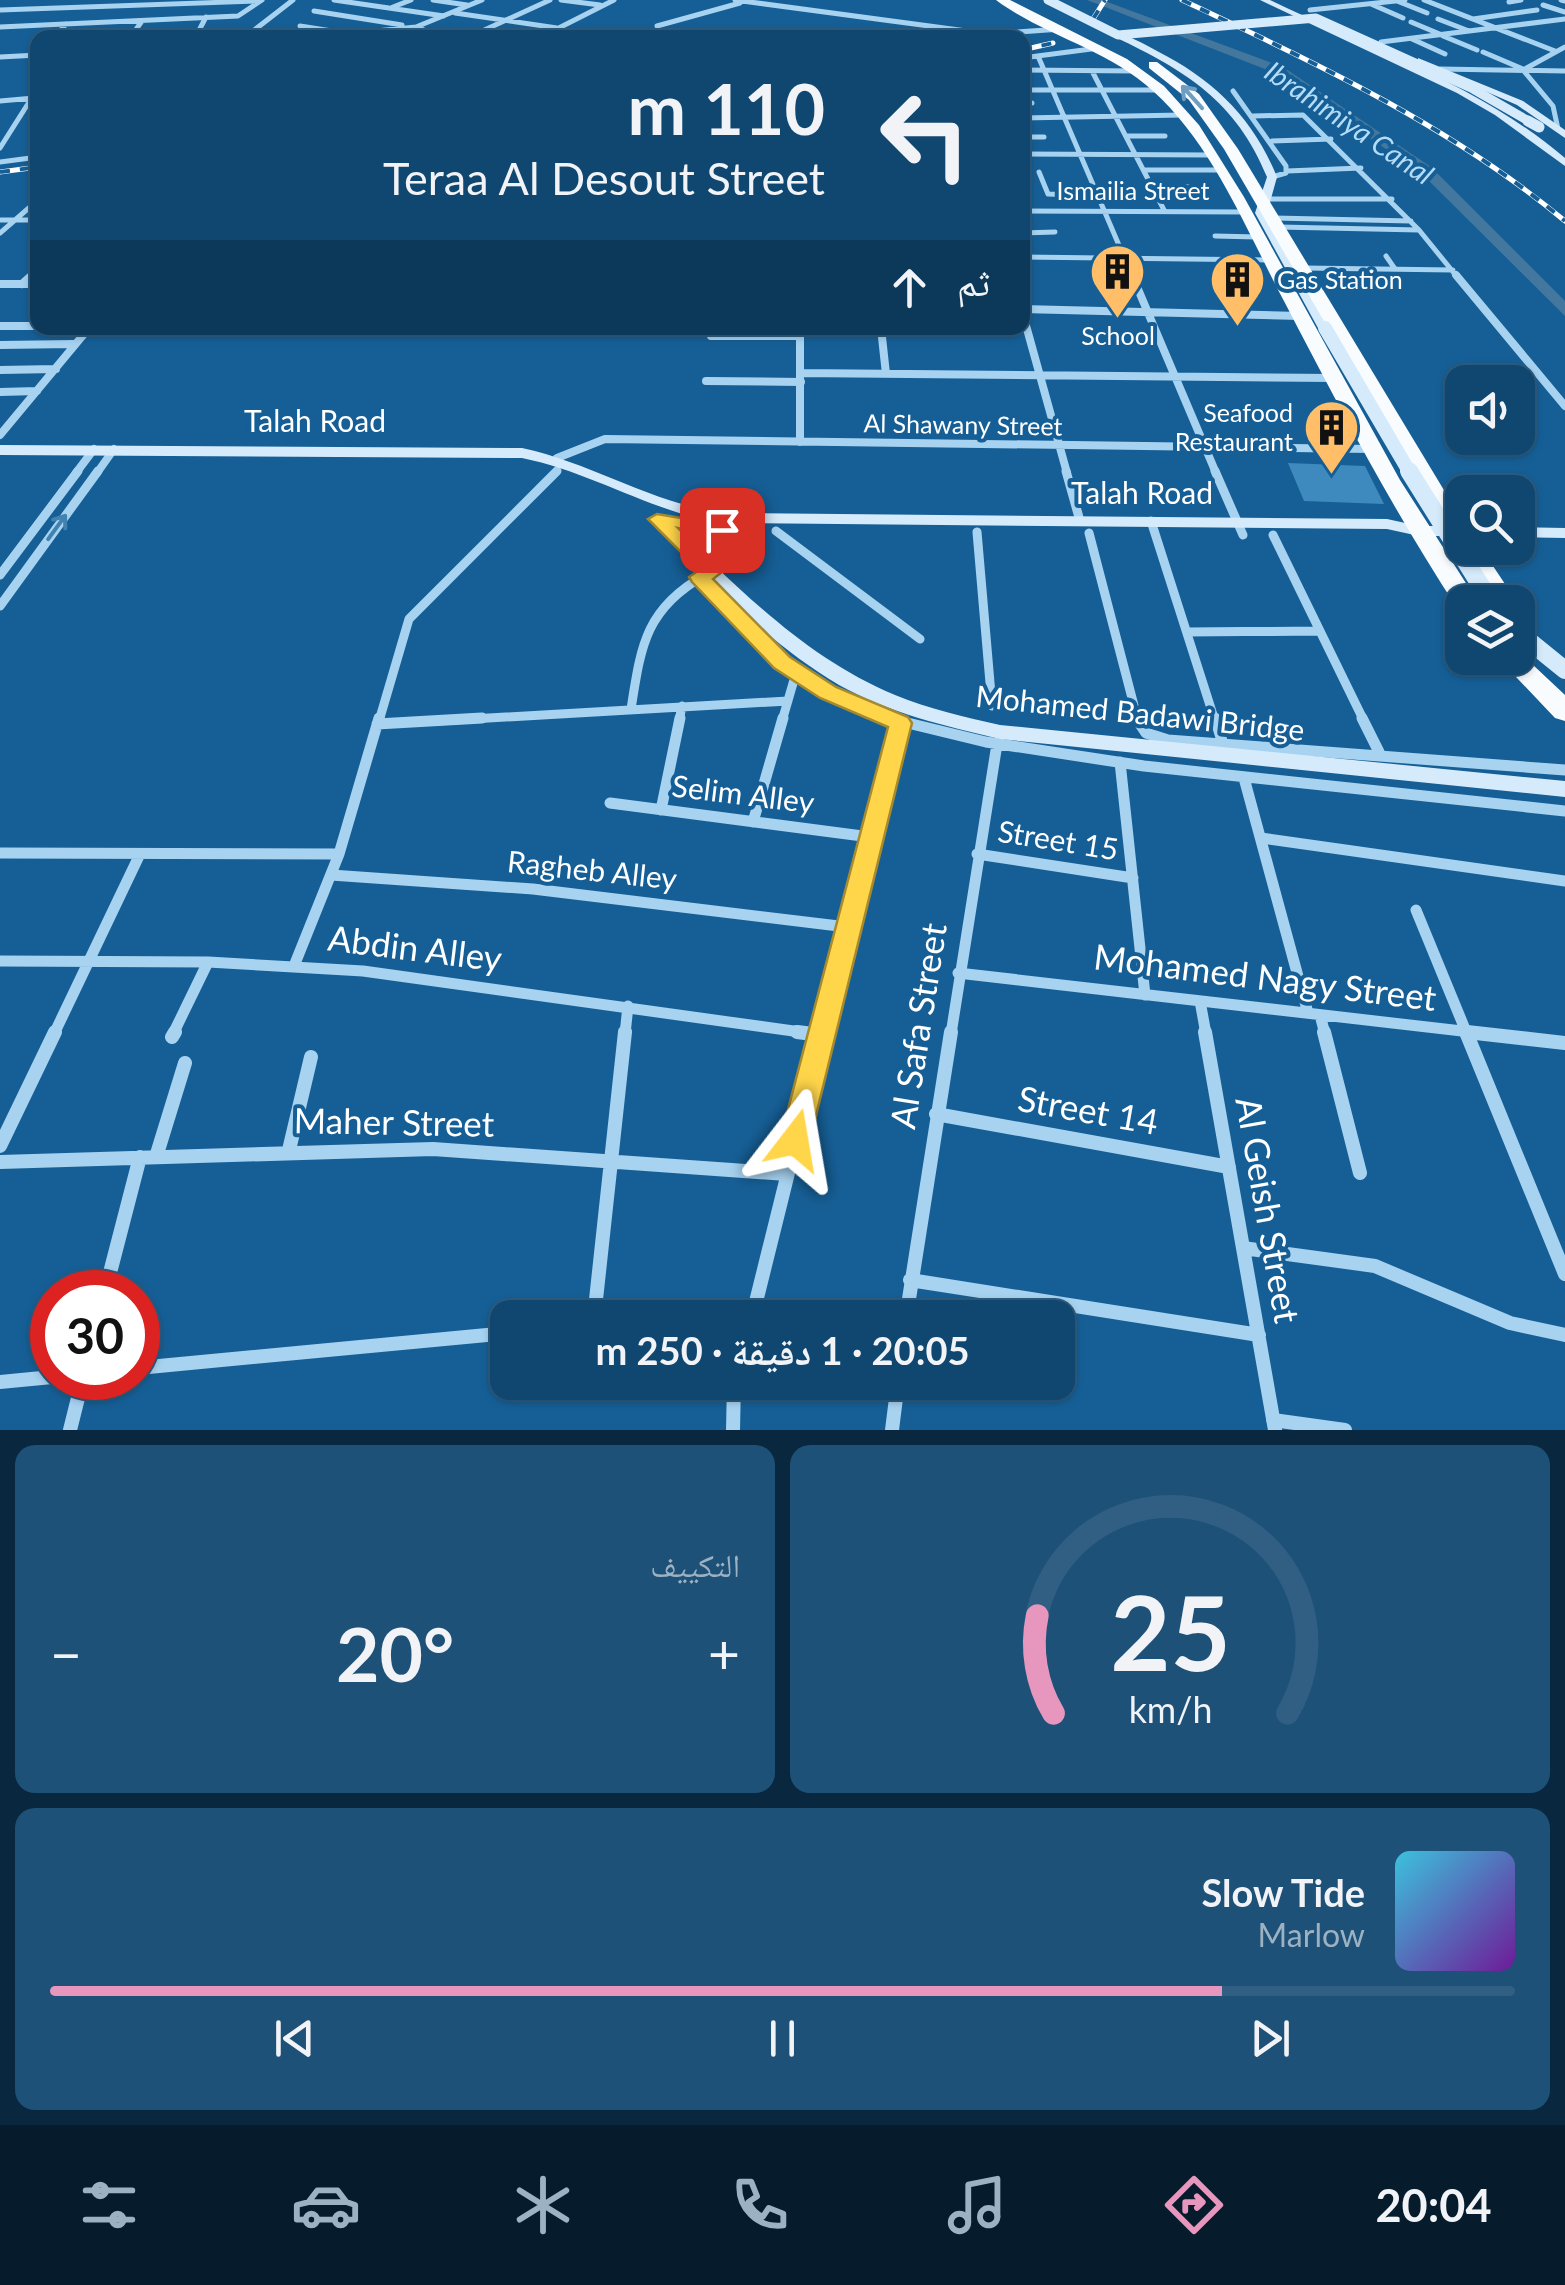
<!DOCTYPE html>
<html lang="ar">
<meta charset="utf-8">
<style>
body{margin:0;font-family:Lato,"Noto Naskh Arabic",sans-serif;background:#1e5178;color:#f1f3f6;direction:rtl;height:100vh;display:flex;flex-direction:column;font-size:38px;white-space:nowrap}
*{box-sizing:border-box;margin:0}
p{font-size:32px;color:#9cb2c3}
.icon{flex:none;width:55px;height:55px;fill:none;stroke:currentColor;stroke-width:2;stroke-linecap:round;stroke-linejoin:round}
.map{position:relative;height:1430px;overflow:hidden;direction:ltr}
.sheet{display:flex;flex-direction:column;gap:15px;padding:15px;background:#09273e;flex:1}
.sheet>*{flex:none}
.guide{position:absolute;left:30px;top:30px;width:1000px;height:305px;border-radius:20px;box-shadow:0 2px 8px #0004,0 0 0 2px #305f83;direction:rtl;background:#104770;color:#f1f3f6;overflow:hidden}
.buttons{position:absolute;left:1445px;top:365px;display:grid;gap:20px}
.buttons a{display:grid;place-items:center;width:90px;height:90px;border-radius:20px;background:#104770;box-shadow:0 2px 8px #0004,0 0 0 2px #305f83;font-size:50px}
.speed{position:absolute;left:30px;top:1270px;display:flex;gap:20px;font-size:50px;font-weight:700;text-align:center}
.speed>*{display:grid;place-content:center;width:130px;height:130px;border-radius:50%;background:#104770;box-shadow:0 2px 8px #0004,0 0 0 2px #305f83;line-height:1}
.speed .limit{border:15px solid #d22;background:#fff;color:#111}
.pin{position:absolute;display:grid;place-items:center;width:85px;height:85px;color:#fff;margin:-42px;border-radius:20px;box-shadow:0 5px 15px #0006}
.me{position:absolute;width:110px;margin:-55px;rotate:14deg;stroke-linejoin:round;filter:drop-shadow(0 0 8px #0008)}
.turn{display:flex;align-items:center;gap:35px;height:210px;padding:0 40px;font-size:45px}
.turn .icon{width:130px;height:130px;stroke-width:2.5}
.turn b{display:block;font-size:70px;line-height:85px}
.then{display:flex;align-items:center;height:95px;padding:0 40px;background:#0003;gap:20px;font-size:38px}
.big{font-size:75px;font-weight:700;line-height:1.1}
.sheet .widget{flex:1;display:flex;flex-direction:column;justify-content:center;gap:15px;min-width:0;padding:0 35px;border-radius:20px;background:#1e5178}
.sheet .dial{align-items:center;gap:0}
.dial svg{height:260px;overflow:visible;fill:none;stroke:#305f83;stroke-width:7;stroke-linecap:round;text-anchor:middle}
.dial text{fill:#f1f3f6;stroke:none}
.song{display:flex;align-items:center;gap:30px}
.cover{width:120px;height:120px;border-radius:15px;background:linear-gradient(135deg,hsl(190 70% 55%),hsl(280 70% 35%))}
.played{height:10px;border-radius:5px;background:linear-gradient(90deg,#e797bd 80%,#305f83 80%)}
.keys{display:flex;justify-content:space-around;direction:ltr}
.heat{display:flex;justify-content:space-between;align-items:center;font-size:55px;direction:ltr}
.sheet .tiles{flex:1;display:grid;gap:15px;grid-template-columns:1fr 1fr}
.widget:last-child{grid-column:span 2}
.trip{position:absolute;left:490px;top:1300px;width:585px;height:100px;border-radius:20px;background:#104770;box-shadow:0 2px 8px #0004,0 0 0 2px #305f83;font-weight:700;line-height:100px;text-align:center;direction:rtl}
.tabs{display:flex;height:160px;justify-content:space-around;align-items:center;background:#061c2d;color:#9cb2c3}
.tabs .icon{width:70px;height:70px}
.tabs .current{color:#e797bd}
.tabs b{font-size:45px;color:#f1f3f6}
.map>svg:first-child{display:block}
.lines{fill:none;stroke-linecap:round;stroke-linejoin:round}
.canal{fill:#43779d;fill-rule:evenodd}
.building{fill:#3e89bd}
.minor-far4{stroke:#a7d3f1;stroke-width:5}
.minor-far3{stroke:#a7d3f1;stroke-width:8}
.minor-far2{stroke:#a7d3f1;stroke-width:9}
.minor-far1{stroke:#a7d3f1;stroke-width:11}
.minor{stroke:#a7d3f1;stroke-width:14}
.secondary{fill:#d5ebfc;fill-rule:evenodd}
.trunk{fill:#f8fcff;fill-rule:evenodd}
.rail-casing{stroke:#fff;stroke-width:5}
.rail{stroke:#165f96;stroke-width:4;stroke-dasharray:10;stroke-linecap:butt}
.secondary-bridge-far3{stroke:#d5ebfc;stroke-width:9}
.secondary-bridge-far2{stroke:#d5ebfc;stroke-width:11}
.secondary-bridge-far1{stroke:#d5ebfc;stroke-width:14}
.secondary-bridge{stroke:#d5ebfc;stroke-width:18}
.oneway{stroke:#709ec0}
.oneway2{stroke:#4282b1}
.route{fill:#ffd54a;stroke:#a68a30;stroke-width:2.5}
.labels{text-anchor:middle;stroke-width:8;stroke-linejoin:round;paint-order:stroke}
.far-street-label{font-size:25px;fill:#fff;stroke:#165f96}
.far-poi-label{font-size:25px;fill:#fff;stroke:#165f96;text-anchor:start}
.far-water-label{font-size:28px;font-style:italic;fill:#b3dcf8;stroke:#165f96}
.street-label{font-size:30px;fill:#fff;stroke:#165f96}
.near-street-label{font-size:35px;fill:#fff;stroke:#165f96}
</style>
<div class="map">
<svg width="1565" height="1430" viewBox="0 0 1565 1430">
<rect width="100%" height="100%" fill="#165f96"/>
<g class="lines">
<path class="canal" d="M1087,0H1102L1283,67L1431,167L1565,301V316L1421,173L1275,73Z"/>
</g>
<path class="building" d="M1288,463L1365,466L1384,504L1304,501Z"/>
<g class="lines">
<path class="minor-far4" d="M334,0L444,16
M433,0L467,5
M561,0L600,5
M735,0L989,34L1061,29
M1424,0L1555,51
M1561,0L1565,1
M1397,1L1427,13
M1509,2L1521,0
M1371,4L1403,18
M1543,5L1565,12
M393,7L411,0
M0,10L259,1
M1310,10L1405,0
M314,11L402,25
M455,13L557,28
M1438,19L1469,31
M1473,19L1537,10
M1411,22L1442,35
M300,26L332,31
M657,26L740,3
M0,27L238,16L262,0
M419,28L444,38
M1443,36L1477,50
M54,38L66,24
M130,38L142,21
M195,38L206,17
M244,38L293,0
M306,38L416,27L482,0
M467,38L550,0
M539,38L614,0
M1412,39L1445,54
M1381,42L1565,19
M1483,52L1523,69
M1038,56L1133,278
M0,57L38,55
M1022,58L1099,48
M1440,69L1565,71
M1022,70L1136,71
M1092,71L1164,210
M1022,90H1160
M1233,91L1286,166V173L1272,177
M0,101L34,98
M1022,103H1032
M1253,116L1303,115L1419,230L1458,278
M1022,118L1182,115
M1558,129L1553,106L1523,70L1565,47
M1126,136H1165
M1022,137H1044
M1272,141L1331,139
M0,148L38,88
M1022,154L1210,155
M0,162L38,157
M1144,170H1219
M1287,171L1361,168
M1039,172L1048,194L1097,196
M1152,187H1196
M1263,199H1392
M1022,211L1244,212
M1274,218L1411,221
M0,220H38
M1279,227L1419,230
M0,233L38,200
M1022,233L1055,232
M1215,236L1257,237
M1386,256L1395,269
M1022,257L1269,260
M1235,259L1246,278
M1304,268L1453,270
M29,278L38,269"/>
<path class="minor-far3" d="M1132,275L1216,473
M1244,275L1250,285
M1456,275L1565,406
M0,284H38
M22,284L32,275
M1022,309L1300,316
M1022,311L1067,473
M0,326H38
M800,328V442
M881,328L886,374
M711,336H799
M0,345L73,344
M0,370L56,369
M800,373L1334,378
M706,381L801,382
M0,392L37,391
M0,435L89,328
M557,458L605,439L1373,449
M76,473L94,449
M97,473L114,449"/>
<path class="minor-far2" d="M1066,471L1080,521
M1215,471L1243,535
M1151,521L1215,721
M776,531L920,639
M977,532L992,706
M1089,533L1138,721
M1273,535L1364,721
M0,575L78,471
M699,577C758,639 811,694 895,721
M0,606L98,471
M1187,632L1320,631
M631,709C641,646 645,609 705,575
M379,721L409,619L557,471
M437,721L788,701
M679,721L682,706
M782,721L796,673"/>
<path class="minor-far1" d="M887,718L986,742L1144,766L1565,811
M1136,718L1146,733L1168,740L1565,770
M1215,718L1223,744
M1362,718L1381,756
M377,724L482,718
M1120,762L1145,995
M1244,778L1308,1013
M610,803L870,837
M661,810L680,718
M753,822L783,718
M1261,838L1565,881
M0,853L339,854
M977,854L1133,878
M331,875L533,889L847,927
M1416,910L1467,1034
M0,961L208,962L363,971L815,1034
M294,966L339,854L379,718
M958,973L1488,1034
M1200,1001L1206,1034
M1320,1015L1325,1034
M54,1034L140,854
M173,1034L208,962
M625,1034L628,1006
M823,1034L900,723
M951,1034L997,744"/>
<path class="minor" d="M797,1032L821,1035
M1205,1032L1275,1430
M1324,1032L1360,1173
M1466,1032L1565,1274
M1467,1032L1565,1043
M172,1037L175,1032
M936,1114L1229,1167
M0,1146L55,1032
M289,1150L311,1057
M156,1157L185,1063
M0,1162L433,1149L787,1174
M1243,1248L1375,1266L1510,1323L1565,1335
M910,1280L1259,1335
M105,1292L140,1157
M594,1318L625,1032
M752,1318L823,1032
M853,1318L906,1316
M906,1318L951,1032
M138,1368L508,1333
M0,1382L52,1377
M1273,1420L1345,1430
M70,1430L83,1378
M733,1430L734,1382
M892,1430L898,1382"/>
<path class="secondary" d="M1260,0H1270C1371,49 1478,84 1565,158V166L1495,115L1457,93Z
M1115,33C1129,35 1144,44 1157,51C1214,80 1253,118 1277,177L1267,213L1332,328L1330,331L1318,328L1255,213L1267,177C1236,101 1186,71 1115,37Z
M1418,58L1523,101L1565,130V138L1517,105L1418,62Z
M0,445L522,448C592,463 652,503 722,513L1387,519L1419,526H1462V536H1419L1387,529L722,523C651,512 592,472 522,458L0,455Z
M657,514L663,515C734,584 803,657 895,695C929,709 965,717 1000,725L1565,781V797L1000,739C945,726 889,713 839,685C767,643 710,580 651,523L649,519Z
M1518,527L1565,528V538L1518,537Z"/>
<path class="trunk" d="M996,0H1010L1127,59L1164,86L1199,125L1244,197L1400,480L1478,602H1462V609L1457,608C1393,510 1339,407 1285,303C1247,232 1214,146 1153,91C1106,48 1044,36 996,0Z
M1149,62H1157L1199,94L1238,149L1462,520V548H1481L1517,602H1493L1457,548L1460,545L1450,538L1224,149L1189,100L1149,68Z
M1518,651L1565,695V721L1555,718L1498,658H1518Z"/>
<defs>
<path id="rail" d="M1182,0C1317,64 1449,125 1565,221
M1093,19L1105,0
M1022,50L1053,43
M0,172L38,167"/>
</defs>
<use href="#rail" class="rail-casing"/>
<use href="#rail" class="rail"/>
<path class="secondary-bridge-far3" d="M1048,0L1118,35L1316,18L1473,89L1532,123"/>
<path class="secondary-bridge-far2" d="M1528,121L1539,127"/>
<path class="secondary-bridge-far1" d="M1325,328L1410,473"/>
<path class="secondary-bridge" d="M1409,471L1491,602
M1518,632L1565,670"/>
</g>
<defs><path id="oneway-shaft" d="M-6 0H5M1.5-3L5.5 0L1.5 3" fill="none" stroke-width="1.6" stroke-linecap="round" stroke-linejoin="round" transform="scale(2.5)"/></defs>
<use class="oneway" href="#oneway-shaft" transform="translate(1192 97) rotate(-132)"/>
<use class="oneway2" href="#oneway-shaft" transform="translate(57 527) rotate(-54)"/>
<path class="route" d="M657,514L729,526V534L722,536L678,528L719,567L722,572L713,579L790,657L836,687L908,717L912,723L810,1140L806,1150L795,1155L784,1150L780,1140L888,727L820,698L774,668L692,582L689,577L699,570L648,519Z"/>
<defs>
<symbol id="building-pin" viewBox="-11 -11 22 30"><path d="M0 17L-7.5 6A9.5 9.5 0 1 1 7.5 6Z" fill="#ffbe67" stroke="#165f96"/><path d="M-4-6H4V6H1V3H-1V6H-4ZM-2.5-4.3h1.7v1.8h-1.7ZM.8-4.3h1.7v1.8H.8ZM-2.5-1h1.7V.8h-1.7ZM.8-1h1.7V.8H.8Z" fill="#111"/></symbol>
</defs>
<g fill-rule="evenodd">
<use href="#building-pin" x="1086" y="240" width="63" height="86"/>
<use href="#building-pin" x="1206" y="248" width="63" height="86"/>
<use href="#building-pin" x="1300" y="396" width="63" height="86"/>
</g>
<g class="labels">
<g class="far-street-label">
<text x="1133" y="200">Ismailia Street</text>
<text transform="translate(963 425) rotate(1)" y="9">Al Shawany Street</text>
</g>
<g class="far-poi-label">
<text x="1277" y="289">Gas Station</text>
<text x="1118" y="345" text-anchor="middle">School</text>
<text x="1293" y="422" text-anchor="end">Seafood<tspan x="1293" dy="29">Restaurant</tspan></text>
</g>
<g class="far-water-label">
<text transform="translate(1349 123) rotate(34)" y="10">Ibrahimiya Canal</text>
</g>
<g class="street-label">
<text x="315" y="432">Talah Road</text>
<text x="1142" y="504">Talah Road</text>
<text transform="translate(1140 714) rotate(6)" y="10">Mohamed Badawi Bridge</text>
<text transform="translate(743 795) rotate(7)" y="10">Selim Alley</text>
<text transform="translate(1058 841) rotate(9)" y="10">Street 15</text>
<text transform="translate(592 871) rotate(6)" y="10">Ragheb Alley</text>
</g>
<g class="near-street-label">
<text transform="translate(415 949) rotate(7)" y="12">Abdin Alley</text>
<text transform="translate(1265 978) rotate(7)" y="12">Mohamed Nagy Street</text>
<text transform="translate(919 1026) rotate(-81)" y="12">Al Safa Street</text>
<text transform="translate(1088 1111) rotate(10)" y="12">Street 14</text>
<text transform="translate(394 1123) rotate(1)" y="12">Maher Street</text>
<text transform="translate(1267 1210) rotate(80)" y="12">Al Geish Street</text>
</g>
</g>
</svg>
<div class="buttons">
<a><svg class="icon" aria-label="sound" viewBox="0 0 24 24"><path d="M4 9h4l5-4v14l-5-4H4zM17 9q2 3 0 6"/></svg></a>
<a><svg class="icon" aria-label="search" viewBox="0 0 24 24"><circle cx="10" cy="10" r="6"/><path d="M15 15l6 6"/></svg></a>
<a><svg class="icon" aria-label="layers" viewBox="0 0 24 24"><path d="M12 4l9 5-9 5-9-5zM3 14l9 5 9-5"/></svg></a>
</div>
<div class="speed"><div class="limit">30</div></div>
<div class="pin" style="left:722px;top:530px;background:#d93025"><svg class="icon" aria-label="arrive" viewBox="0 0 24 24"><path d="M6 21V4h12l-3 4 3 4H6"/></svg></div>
<svg class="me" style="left:795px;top:1140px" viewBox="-20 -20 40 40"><path d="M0-17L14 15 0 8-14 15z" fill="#ffd54a" stroke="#fff" stroke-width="4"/></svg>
<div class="trip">20:05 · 1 دقيقة · 250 m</div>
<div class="guide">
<div class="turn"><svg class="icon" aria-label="left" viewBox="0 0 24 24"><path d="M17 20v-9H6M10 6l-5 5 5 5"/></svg><div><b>110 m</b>Teraa Al Desout Street</div></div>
<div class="then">ثم<svg class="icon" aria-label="ahead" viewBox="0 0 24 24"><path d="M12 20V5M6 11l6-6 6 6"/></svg></div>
</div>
</div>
<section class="sheet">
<div class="tiles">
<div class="widget dial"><svg viewBox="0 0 100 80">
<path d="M14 69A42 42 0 1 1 86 69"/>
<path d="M14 69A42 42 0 0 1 9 39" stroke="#e797bd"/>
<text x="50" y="56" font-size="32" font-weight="700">25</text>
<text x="50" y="72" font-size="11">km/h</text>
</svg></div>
<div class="widget"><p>التكييف</p>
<div class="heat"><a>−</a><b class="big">20°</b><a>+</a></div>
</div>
<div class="widget">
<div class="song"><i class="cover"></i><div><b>Slow Tide</b><p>Marlow</p></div></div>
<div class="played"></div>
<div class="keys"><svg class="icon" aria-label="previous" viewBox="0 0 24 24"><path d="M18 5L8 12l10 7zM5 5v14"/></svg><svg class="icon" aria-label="pause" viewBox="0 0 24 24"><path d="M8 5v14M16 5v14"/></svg><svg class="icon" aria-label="next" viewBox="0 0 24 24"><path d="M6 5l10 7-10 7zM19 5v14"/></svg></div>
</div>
</div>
</section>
<nav class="tabs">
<b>20:04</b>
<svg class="icon current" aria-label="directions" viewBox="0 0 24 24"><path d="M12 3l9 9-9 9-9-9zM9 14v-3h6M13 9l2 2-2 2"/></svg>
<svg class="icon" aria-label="music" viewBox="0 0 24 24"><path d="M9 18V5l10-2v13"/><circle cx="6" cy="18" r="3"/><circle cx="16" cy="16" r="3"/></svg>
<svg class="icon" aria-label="phone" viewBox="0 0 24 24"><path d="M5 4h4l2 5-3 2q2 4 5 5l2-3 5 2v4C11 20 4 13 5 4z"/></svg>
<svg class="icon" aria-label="climate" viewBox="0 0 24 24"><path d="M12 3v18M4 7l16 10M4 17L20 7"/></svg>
<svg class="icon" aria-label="car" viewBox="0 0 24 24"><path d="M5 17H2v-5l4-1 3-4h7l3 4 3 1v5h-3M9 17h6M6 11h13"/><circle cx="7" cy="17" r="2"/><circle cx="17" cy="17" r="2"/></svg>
<svg class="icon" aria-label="filters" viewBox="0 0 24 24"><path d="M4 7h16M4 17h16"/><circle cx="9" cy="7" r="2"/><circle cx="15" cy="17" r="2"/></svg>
</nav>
